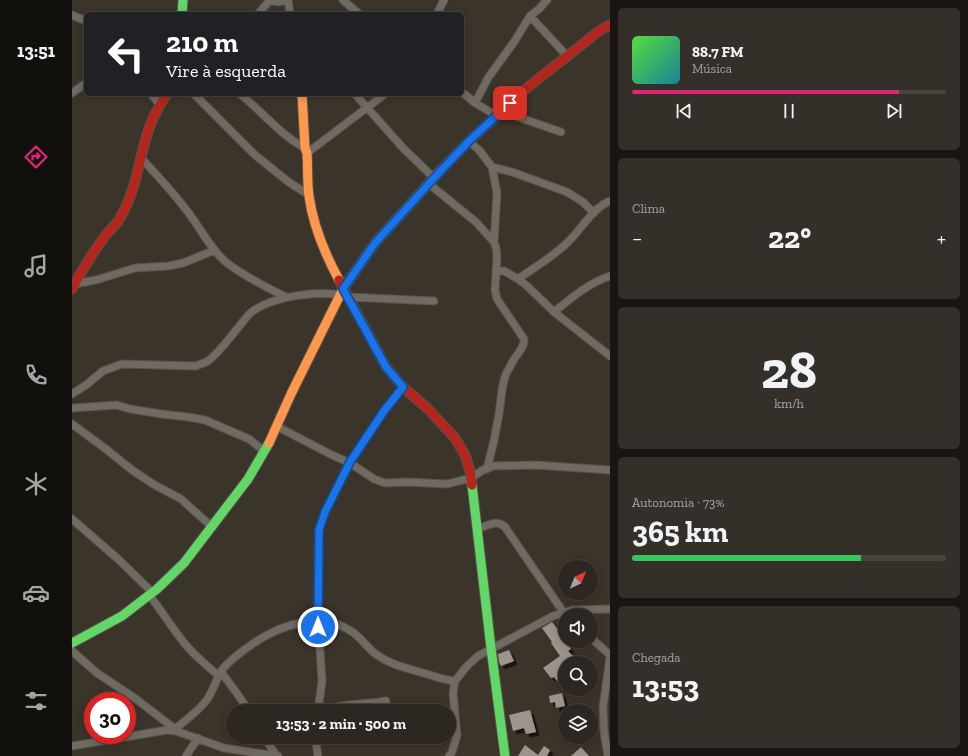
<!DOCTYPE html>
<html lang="pt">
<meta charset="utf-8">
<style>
body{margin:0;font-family:"Zilla Slab",serif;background:#342f29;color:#f1f3f6;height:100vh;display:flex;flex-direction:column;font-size:15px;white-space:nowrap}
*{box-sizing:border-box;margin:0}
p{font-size:13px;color:#a6a5a5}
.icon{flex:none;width:22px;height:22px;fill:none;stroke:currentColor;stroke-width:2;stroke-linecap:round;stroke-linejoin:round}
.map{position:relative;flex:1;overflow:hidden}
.panel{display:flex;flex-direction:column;gap:8px;padding:8px;background:#181512;width:358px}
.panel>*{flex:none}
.top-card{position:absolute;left:12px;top:12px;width:380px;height:84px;border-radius:6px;box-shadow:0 2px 10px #0003,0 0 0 1px #48443e;background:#202124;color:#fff;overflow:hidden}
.needle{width:26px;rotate:43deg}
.controls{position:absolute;left:486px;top:560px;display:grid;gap:8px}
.controls a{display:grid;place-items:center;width:40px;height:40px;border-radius:50%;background:#2c2720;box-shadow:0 2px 10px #0003,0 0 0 1px #48443e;font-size:20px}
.speed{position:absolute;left:12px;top:692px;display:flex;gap:8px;font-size:20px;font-weight:700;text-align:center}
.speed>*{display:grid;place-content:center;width:52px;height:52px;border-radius:50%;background:#2c2720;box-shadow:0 2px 10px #0003,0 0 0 1px #48443e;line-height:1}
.speed .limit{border:6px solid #d22;background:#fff;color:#111}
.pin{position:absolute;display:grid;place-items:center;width:34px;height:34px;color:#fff;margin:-17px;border-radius:8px;box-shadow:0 2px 6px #0006}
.me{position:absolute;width:44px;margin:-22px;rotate:0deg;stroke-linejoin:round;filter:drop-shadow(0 0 3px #0008)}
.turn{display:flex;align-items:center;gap:14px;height:84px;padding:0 16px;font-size:18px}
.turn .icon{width:52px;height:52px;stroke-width:2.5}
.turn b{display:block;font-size:28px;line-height:34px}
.big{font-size:30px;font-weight:800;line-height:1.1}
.panel .widget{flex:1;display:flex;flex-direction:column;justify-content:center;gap:6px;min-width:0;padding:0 14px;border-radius:6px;background:#342f29}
.panel .dial{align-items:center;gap:0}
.dial b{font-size:52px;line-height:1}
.song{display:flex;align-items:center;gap:12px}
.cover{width:48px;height:48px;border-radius:6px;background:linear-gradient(135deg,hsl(110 70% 55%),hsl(190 70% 35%))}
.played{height:4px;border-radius:2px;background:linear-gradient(90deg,#db2777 85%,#48443e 85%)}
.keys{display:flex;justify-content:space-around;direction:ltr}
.heat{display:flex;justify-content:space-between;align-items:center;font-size:22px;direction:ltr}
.charge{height:6px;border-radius:3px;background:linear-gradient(90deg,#34c759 73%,#48443e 0)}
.trip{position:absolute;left:154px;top:704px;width:230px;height:40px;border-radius:20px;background:#2c2720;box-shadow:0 2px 10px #0003,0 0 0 1px #48443e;font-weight:800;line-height:40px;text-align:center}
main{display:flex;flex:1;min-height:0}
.tab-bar{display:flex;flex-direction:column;width:72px;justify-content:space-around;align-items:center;background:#12100d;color:#a6a5a5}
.tab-bar .icon{width:28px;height:28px}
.tab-bar .current{color:#db2777}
.tab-bar b{font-size:18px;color:#f1f3f6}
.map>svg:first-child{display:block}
.building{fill:#9c958d;filter:url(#shadow)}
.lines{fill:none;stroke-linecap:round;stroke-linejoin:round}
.street-casing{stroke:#585249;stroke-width:9}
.fast-casing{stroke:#585249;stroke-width:11}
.slow-casing{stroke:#585249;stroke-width:11}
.jam-casing{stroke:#585249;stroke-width:11}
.street{stroke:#6f6a62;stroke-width:7}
.fast{stroke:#63d668;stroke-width:9}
.slow{stroke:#ff974d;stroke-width:9}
.jam{stroke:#b3261e;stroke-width:9}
.route-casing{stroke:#114b97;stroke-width:10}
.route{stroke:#1a73e8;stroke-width:7}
</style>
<main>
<nav class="tab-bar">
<b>13:51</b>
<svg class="icon current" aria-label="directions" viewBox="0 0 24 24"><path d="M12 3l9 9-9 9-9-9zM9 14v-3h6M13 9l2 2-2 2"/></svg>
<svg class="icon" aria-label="music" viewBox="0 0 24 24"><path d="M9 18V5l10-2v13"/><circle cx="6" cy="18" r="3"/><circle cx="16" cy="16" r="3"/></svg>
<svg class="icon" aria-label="phone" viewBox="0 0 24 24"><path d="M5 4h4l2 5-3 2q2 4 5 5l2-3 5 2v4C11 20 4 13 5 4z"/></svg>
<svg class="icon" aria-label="climate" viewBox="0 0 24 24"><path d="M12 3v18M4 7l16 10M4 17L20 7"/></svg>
<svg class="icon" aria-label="car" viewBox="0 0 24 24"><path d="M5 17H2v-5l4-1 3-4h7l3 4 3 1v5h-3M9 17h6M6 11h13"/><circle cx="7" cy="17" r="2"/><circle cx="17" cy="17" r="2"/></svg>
<svg class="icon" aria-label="filters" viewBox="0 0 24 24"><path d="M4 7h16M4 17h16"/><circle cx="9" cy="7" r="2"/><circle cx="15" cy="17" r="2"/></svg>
</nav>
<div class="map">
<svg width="538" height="756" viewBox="0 0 538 756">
<defs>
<filter id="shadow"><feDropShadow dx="3.5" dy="3.5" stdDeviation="0" flood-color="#0009"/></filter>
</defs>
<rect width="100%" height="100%" fill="#3b342a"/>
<path class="building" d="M480,622L487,631L486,632L499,649L496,651L501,656L497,660L500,663H493V674L485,681L482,677L479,678L471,668L488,656L479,643L480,642L470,628Z
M437,650L442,661L429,666L427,662L426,654Z
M490,693L493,706L484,708L483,702L478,703L477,696Z
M458,710L464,732L454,734L452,728L441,731L437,715Z
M453,745L466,755L472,746L478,750L475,756H446Z
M509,747L517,756H499Z"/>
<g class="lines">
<defs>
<path id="street" d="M197,0C203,2 207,3 213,0
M216,0L218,14
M271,0L287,14
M186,14L198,0
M365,14L372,0
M0,15L14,21
M458,16L496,57
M390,92L403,103L425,116
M0,93L14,83
M79,94L88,105
M122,94L183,155L218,183L237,195
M168,94C190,111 208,135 233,148
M283,94L331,148L362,178
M403,103L416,78L442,42L458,16L467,9L475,0
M429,111L489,132
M397,141L407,150L420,167L425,193L422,242
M235,153L313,94
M69,158C84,174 99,190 112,207C127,225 137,248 155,263C173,277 194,287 214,297
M420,167L440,172L495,192L511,202L522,213
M357,184L404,222L422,242L424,248L425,256L423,290L425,299L452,339C453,347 445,354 441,361C439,365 436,370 434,374C429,387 429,401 427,414C424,433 420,451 415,469
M424,271H432L446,279L454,285L482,312L538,356
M446,279C463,267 482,256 496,242C510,229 520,208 538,201
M2,284L24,280L63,268L96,266L111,263L143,250
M276,297L362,301
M482,312C498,299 518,282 538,276
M0,394L14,385L31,371L50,364L124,366C128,364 132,363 136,361C149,351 158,337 169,324C173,319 178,312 184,309C205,296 244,291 268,295
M0,408L45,405L58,409L90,414L116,417L133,420L177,439L192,451
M0,424L34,449L60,470L81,484L109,499L139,526
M204,426L260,455L278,463L302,479L313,483L335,482L375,484L399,478L411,470L421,466L463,465L538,470
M0,519L46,559L80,592
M405,529C415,526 425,519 433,527L492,613L494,615
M77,595C90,611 100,628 113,644C123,656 135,666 147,676
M519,638L538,655
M0,651L25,673L64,699L103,729L104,731
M149,672L164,692L177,711
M246,711L250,681L246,619V550L247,530L253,512L278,463L312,411L331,387
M249,711C270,703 292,705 314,701
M103,729C113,721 130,708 136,698C141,690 144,681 148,673C153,664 164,656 172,650C192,635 208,627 232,622C237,621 243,618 247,619C256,621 271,626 279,631C289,637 295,648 305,655C319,665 335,668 351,673C363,676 370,680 383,681
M192,737L204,755
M244,737V743L246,756
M0,746L95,730L104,731L152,748L206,756
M114,756L126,738
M377,756L380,752L385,735L381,693L383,681L395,666L406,656L481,616L501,610L538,609
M536,756L532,732L531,707L538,657"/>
<path id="fast" d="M110,14L111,0
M400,485L419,648L433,756
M0,643L50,616L85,589L112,563L176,479L197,443"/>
<path id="slow" d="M230,94L233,148L235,153C236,167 235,182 237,196C241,226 253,254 267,280
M197,443L219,394L271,289L303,243L370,169"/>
<path id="jam" d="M370,169L397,141L456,87L527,31L538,25
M267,280L314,367L331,387L356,409L383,438L393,455L398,471L400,485
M0,289C10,270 21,252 34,235C39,229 46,223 49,216C66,187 67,154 79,123C83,113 89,103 95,94"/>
</defs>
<use href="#street" class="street-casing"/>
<use href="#fast" class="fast-casing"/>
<use href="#slow" class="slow-casing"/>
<use href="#jam" class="jam-casing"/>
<use href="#street" class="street"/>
<use href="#fast" class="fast"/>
<use href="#slow" class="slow"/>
<use href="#jam" class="jam"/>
</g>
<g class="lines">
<defs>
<path id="route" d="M246,627L247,540V530L253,512L278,462L312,411L331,387L314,367L271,289L303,243L362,178L397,141L438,103"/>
</defs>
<use href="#route" class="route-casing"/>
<use href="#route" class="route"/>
</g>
</svg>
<div class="controls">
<a><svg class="needle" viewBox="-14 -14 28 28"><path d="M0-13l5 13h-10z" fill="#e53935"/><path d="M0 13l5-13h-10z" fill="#a6a5a5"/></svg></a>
<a><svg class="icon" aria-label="sound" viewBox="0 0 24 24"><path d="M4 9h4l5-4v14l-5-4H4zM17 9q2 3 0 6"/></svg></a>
<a><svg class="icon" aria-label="search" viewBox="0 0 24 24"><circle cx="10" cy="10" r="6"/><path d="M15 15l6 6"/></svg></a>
<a><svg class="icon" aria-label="layers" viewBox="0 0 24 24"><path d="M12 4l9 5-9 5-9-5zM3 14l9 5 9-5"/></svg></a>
</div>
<div class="speed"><div class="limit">30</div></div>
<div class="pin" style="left:438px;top:103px;background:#d93025"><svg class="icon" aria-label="arrive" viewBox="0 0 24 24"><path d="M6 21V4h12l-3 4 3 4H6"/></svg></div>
<svg class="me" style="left:246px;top:627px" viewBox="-20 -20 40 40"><circle r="17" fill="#1a73e8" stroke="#fff" stroke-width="3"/><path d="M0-11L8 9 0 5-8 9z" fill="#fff"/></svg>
<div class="trip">13:53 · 2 min · 500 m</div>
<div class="top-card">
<div class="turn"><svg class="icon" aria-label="left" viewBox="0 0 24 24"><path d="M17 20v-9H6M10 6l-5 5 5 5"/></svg><div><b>210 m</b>Vire à esquerda</div></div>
</div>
</div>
<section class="panel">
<div class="widget">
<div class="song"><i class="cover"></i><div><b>88.7 FM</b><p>Música</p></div></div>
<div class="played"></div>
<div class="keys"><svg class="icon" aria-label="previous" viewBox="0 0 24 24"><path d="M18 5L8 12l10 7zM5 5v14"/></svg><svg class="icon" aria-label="pause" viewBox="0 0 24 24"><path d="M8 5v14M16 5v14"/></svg><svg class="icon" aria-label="next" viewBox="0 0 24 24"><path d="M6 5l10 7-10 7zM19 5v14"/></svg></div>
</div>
<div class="widget"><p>Clima</p>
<div class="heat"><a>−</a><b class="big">22°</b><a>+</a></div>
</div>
<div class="widget dial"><b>28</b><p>km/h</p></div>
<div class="widget"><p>Autonomia · 73%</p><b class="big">365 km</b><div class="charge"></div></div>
<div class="widget"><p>Chegada</p><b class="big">13:53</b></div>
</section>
</main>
